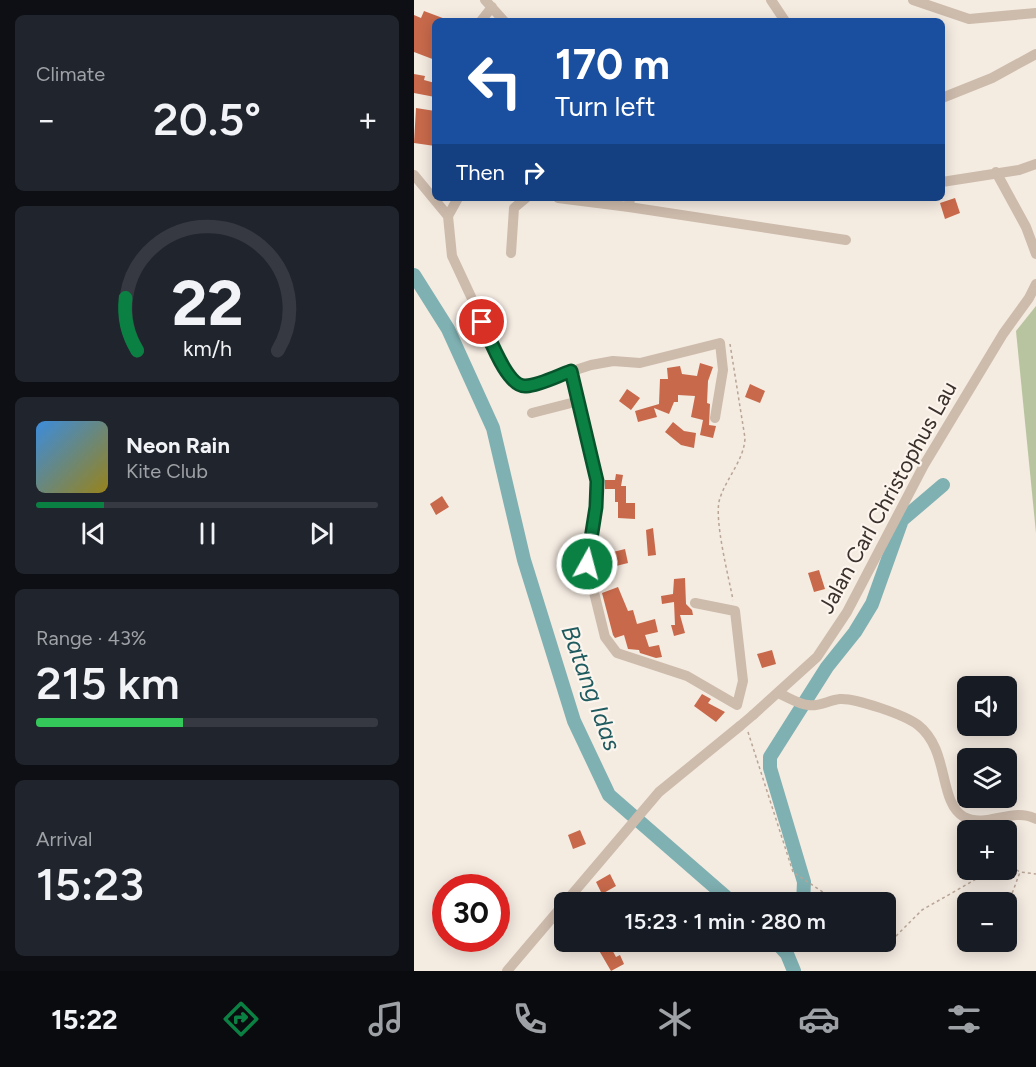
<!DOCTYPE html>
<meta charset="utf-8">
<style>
body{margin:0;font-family:Figtree,sans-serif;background:#20242c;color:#f1f3f6;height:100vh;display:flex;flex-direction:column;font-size:22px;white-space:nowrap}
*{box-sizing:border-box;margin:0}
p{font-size:20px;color:#9ea1a6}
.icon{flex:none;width:33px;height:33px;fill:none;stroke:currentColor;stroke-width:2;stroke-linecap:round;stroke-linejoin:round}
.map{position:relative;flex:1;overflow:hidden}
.side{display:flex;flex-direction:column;gap:15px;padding:15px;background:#0d0f14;width:414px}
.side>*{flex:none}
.banner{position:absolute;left:18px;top:18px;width:513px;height:183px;border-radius:9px;box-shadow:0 3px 15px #0003;background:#1a4fa0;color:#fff;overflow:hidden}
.buttons{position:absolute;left:543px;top:676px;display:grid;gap:12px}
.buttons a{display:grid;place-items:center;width:60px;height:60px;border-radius:9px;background:#171b24;box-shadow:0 3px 15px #0003;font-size:30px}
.speed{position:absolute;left:18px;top:874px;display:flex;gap:12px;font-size:30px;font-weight:700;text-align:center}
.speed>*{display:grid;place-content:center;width:78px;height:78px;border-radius:50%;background:#171b24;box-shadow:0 3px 15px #0003;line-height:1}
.speed .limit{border:9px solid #d22;background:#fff;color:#111}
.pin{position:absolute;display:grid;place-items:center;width:51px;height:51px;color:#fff;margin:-26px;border:3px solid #fff;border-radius:50%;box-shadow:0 2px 6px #0007}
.me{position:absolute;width:66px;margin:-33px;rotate:7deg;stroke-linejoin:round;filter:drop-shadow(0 0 4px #0008)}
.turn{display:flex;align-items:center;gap:21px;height:126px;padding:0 24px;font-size:27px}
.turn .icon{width:78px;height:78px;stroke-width:2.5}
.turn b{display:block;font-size:42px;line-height:51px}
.then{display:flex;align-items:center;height:57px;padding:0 24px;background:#0003;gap:12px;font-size:22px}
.big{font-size:45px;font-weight:600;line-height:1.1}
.side .card{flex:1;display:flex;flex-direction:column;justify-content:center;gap:9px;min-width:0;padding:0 21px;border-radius:9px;background:#20242c}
.side .dial{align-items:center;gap:0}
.dial svg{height:156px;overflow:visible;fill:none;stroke:#363941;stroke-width:7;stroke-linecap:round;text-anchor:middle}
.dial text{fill:#f1f3f6;stroke:none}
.song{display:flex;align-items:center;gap:18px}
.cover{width:72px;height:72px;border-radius:9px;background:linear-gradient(135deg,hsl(210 70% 55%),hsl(50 70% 35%))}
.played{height:6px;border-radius:3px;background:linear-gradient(90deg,#0b8043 20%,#363941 20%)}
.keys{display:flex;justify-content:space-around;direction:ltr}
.heat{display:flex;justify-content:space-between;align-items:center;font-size:33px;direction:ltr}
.charge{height:9px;border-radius:4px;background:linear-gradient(90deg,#34c759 43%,#363941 0)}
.trip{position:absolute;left:140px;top:892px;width:342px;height:60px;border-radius:9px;background:#171b24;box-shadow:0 3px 15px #0003;font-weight:600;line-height:60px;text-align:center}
.dock{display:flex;height:96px;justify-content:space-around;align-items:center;background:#090b0e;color:#9ea1a6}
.dock .icon{width:42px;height:42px}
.dock .selected{color:#0b8043}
.dock b{font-size:27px;color:#f1f3f6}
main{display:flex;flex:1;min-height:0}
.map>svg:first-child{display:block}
.green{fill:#b8c4a0}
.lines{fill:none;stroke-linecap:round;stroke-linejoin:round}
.river{stroke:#7fb0b2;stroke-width:14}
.building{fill:#c8694b}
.path{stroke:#b9a596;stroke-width:1.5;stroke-dasharray:3 3;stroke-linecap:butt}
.minor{stroke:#cdbbac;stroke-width:10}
.minor-bridge{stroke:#cdbbac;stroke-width:10}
.route-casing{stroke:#07532c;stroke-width:15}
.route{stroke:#0b8043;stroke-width:10}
.labels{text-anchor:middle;stroke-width:4.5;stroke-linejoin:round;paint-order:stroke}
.street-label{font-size:22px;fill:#3b302b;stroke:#fbf5ee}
.water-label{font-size:24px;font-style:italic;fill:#1f5a5e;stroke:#fbf5ee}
</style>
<main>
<section class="side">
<div class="card"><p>Climate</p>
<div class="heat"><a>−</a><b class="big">20.5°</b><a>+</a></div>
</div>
<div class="card dial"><svg viewBox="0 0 100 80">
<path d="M14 69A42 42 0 1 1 86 69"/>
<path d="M14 69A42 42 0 0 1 8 42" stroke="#0b8043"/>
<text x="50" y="56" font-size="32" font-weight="700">22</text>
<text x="50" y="72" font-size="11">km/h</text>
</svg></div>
<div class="card">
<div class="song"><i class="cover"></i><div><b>Neon Rain</b><p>Kite Club</p></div></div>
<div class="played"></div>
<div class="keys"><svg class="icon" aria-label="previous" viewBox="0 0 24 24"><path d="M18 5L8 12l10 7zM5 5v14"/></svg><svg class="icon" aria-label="pause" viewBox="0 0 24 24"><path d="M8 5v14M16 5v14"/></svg><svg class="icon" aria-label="next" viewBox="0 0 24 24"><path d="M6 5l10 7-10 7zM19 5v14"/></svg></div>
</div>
<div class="card"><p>Range · 43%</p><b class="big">215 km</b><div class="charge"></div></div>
<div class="card"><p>Arrival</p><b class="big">15:23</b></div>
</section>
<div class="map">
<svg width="622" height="971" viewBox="0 0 622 971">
<rect width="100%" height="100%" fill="#f4ebe1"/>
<path class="green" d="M622,306V533L602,331Z"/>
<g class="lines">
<path class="river" d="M0,275L34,329L79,428L110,560L160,721L195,795L319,903
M389,903L390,882L356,768V757L413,667L441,632L458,604L488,520L529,485
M362,942L373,954L380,971"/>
</g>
<path class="building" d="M10,11L34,20L21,21V60L0,52V15L7,18Z
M0,74L11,76L10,80L21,83V97L0,93Z
M2,108L21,111V146L0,143Z
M541,198L546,213L531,219L526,203Z
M286,363L299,367L294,381L293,403L296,404L295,425L302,426L299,438L286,435L289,420L277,417L281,396L264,395V402H260L255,414L240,408L243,417L224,422L221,411L245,404L246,379H254L253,368L266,366L268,374L283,376Z
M336,384L351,391L346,403L331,397Z
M213,389L226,398L217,410L205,401Z
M259,422L270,431L282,433L280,448L267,445L251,432Z
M202,474L209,475L207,486H212V503H221V519L204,518V502H201V489H191V480H201Z
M28,496L35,507L22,515L16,504Z
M239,528L242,555L234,556L232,530Z
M211,549L214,563L194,568L191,554Z
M405,570L411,589L400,592L394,573Z
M271,578L272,604L278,610L279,615H266L271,633L260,636L257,625H261L260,602L248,604L247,596L259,594L260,579Z
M204,587L214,611L219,610L223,624L241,619L244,632L231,635L235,647L245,645L248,657L242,658L226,653L225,650L214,649L210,635L201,638L199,635L188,593Z
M358,650L362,664L348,668L343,654Z
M288,694L297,699L294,703L311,712L302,722L280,706Z
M166,830L172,844L159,849L154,835Z
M196,874L202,886L188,894L182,882Z
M173,942H194L202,957L206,955L210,964L197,971L183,947L177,950Z"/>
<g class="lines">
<path class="path" d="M316,344L331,438C330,460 313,477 306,498C299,517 315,578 319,600
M334,732L379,872L425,903
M592,864L606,872L622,874
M592,910L606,872
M471,941L482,936L508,910L578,870"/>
<path class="minor" d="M71,0L90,21
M357,0L371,21
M499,0L555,19L622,13
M67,21L78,7
M528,98L578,78L622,54
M582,172L612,227L622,254
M0,175L34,216
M528,182L605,170L622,164
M44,198L34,216L38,256L94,376L103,385L112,386L177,365L199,361L226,363L306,343L309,370L301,418
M144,198L215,207L216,198
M215,207L432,240
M97,253L100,208L112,198
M157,371L183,481L182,507L173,564L191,637L203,653L273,676L323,705L329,681L321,611L281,603
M118,413L165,401
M364,693C374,697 384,704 394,705C405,707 415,700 426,699C442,698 491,715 504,725C536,750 524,802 550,817C573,829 599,806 622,819
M339,715L403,657L433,612L510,465L589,334L615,298L622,284
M93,971L245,792L326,726"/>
<path class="minor-bridge" d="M326,726L339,715"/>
</g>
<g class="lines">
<defs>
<path id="route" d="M68,322C75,336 93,388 112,386C126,385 143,376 157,371L183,481L182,507L173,564"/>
</defs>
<use href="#route" class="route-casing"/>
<use href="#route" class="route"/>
</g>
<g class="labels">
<g class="street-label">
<text transform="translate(473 497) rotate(-61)" y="8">Jalan Carl Christophus Lau</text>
</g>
<g class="water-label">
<text transform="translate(177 688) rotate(70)" y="8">Batang Idas</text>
</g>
</g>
</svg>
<div class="buttons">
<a><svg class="icon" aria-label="sound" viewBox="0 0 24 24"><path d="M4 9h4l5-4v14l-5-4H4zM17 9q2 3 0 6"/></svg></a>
<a><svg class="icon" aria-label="layers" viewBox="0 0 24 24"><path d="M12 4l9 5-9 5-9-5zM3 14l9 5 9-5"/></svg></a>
<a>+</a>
<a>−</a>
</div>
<div class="speed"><div class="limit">30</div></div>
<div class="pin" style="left:68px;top:322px;background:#d93025"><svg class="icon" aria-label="arrive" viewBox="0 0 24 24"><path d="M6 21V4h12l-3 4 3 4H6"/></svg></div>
<svg class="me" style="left:173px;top:564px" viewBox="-20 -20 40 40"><circle r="17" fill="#0b8043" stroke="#fff" stroke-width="3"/><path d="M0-11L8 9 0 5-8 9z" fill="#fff"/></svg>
<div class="trip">15:23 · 1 min · 280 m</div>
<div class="banner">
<div class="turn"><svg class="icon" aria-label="left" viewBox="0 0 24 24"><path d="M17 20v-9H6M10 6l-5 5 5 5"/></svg><div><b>170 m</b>Turn left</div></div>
<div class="then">Then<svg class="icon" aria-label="right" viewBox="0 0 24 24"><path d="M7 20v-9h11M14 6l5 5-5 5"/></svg></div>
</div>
</div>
</main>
<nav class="dock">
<b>15:22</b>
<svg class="icon selected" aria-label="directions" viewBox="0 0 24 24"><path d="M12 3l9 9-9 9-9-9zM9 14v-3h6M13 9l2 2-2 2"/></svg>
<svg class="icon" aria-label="music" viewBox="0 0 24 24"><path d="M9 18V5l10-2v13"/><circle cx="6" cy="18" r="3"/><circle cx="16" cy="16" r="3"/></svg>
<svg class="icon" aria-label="phone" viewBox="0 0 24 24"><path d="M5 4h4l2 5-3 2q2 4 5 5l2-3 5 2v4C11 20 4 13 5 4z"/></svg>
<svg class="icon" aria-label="climate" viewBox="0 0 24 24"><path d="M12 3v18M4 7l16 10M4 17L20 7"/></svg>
<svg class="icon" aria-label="car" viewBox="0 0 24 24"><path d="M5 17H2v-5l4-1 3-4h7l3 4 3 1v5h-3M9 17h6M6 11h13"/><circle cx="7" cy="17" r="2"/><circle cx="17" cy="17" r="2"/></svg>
<svg class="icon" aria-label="filters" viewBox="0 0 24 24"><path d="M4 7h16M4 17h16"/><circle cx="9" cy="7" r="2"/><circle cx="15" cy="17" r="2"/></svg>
</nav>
